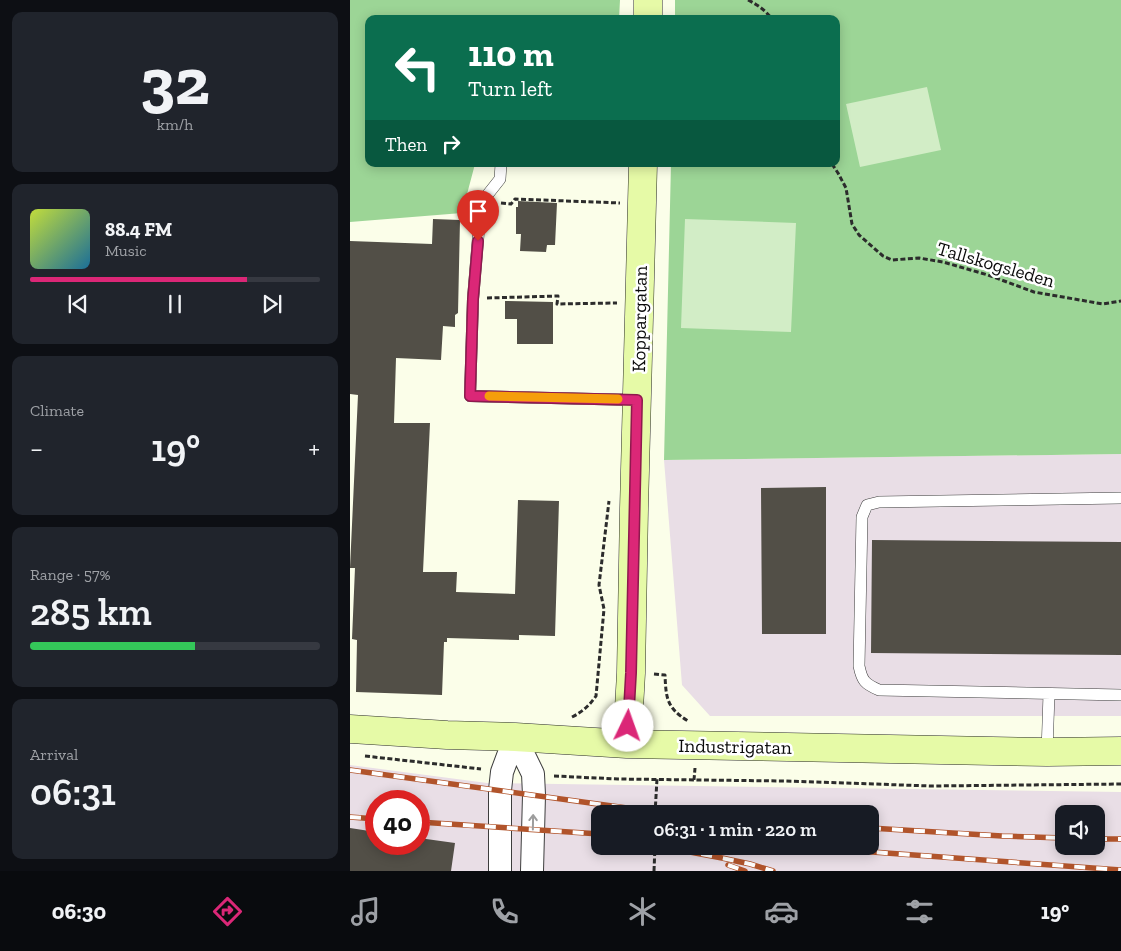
<!DOCTYPE html>
<meta charset="utf-8">
<style>
body{margin:0;font-family:"Zilla Slab",serif;background:#20242c;color:#f1f3f6;height:100vh;display:flex;flex-direction:column;font-size:19px;white-space:nowrap}
*{box-sizing:border-box;margin:0}
p{font-size:16px;color:#9ea1a6}
.icon{flex:none;width:28px;height:28px;fill:none;stroke:currentColor;stroke-width:2;stroke-linecap:round;stroke-linejoin:round}
.map{position:relative;flex:1;overflow:hidden}
.drawer{display:flex;flex-direction:column;gap:12px;padding:12px;background:#0d0f14;width:350px}
.drawer>*{flex:none}
.top-card{position:absolute;left:15px;top:15px;width:475px;height:152px;border-radius:10px;box-shadow:0 2px 12px #0003;background:#0b6e4f;color:#fff;overflow:hidden}
.tools{position:absolute;left:705px;top:805px;display:grid;gap:10px}
.tools a{display:grid;place-items:center;width:50px;height:50px;border-radius:10px;background:#171b24;box-shadow:0 2px 12px #0003;font-size:25px}
.speed{position:absolute;left:15px;top:790px;display:flex;gap:10px;font-size:25px;font-weight:700;text-align:center}
.speed>*{display:grid;place-content:center;width:65px;height:65px;border-radius:50%;background:#171b24;box-shadow:0 2px 12px #0003;line-height:1}
.speed .limit{border:8px solid #d22;background:#fff;color:#111}
.pin{position:absolute;display:grid;place-items:center;width:42px;height:42px;color:#fff;margin:-51px -21px;border-radius:50% 50% 50% 0;rotate:-45deg;box-shadow:0 0 5px #0007}
.pin .icon{rotate:45deg}
.me{position:absolute;width:55px;margin:-28px;rotate:3deg;stroke-linejoin:round;filter:drop-shadow(0 0 4px #0008)}
.turn{display:flex;align-items:center;gap:18px;height:105px;padding:0 20px;font-size:22px}
.turn .icon{width:65px;height:65px;stroke-width:2.5}
.turn b{display:block;font-size:35px;line-height:42px}
.then{display:flex;align-items:center;height:48px;padding:0 20px;background:#0003;gap:10px;font-size:19px}
.big{font-size:38px;font-weight:600;line-height:1.1}
.drawer .widget{flex:1;display:flex;flex-direction:column;justify-content:center;gap:8px;min-width:0;padding:0 18px;border-radius:10px;background:#20242c}
.drawer .dial{align-items:center;gap:0}
.dial b{font-size:65px;line-height:1}
.song{display:flex;align-items:center;gap:15px}
.cover{width:60px;height:60px;border-radius:8px;background:linear-gradient(135deg,hsl(70 70% 55%),hsl(200 70% 35%))}
.played{height:5px;border-radius:2px;background:linear-gradient(90deg,#db2777 75%,#363941 75%)}
.keys{display:flex;justify-content:space-around;direction:ltr}
.heat{display:flex;justify-content:space-between;align-items:center;font-size:28px;direction:ltr}
.charge{height:8px;border-radius:4px;background:linear-gradient(90deg,#34c759 57%,#363941 0)}
.trip{position:absolute;left:241px;top:805px;width:288px;height:50px;border-radius:10px;background:#171b24;box-shadow:0 2px 12px #0003;font-weight:600;line-height:50px;text-align:center}
.tab-bar{display:flex;height:80px;justify-content:space-around;align-items:center;background:#090b0e;color:#9ea1a6}
.tab-bar .icon{width:35px;height:35px}
.tab-bar .selected{color:#db2777}
.tab-bar b{font-size:22px;color:#f1f3f6}
main{display:flex;flex:1;min-height:0}
.map>svg:first-child{display:block}
.industrial{fill:#e9dee6;fill-rule:evenodd}
.forest{fill:#9cd596}
.pitch{fill:#d2edc6}
.building{fill:#524f47}
.lines{fill:none;stroke-linecap:round;stroke-linejoin:round}
.lane-casing{stroke:#3d3d3d;stroke-width:12}
.street-casing{stroke:#3d3d3d;stroke-width:24}
.secondary-casing{stroke:#2c2c2c;stroke-width:29}
.path{stroke:#2c2c2c;stroke-width:3;stroke-dasharray:5 2.5;stroke-linecap:butt}
.lane{stroke:#fff;stroke-width:11}
.street{stroke:#fff;stroke-width:22}
.secondary{stroke:#e6faa7;stroke-width:28}
.rail-casing{stroke:#b1542b;stroke-width:5.5}
.rail{stroke:#fff;stroke-width:4;stroke-dasharray:11;stroke-linecap:butt}
.oneway{stroke:#9d9d9d}
.route-casing{stroke:#8e194d;stroke-width:12}
.route{stroke:#db2777;stroke-width:9}
.slow{stroke:#f59e0b;stroke-width:9}
.labels{text-anchor:middle;stroke-width:5;stroke-linejoin:round;paint-order:stroke}
.street-label{font-size:19px;fill:#0a0a0a;stroke:#fff}
</style>
<main>
<section class="drawer">
<div class="widget dial"><b>32</b><p>km/h</p></div>
<div class="widget">
<div class="song"><i class="cover"></i><div><b>88.4 FM</b><p>Music</p></div></div>
<div class="played"></div>
<div class="keys"><svg class="icon" aria-label="previous" viewBox="0 0 24 24"><path d="M18 5L8 12l10 7zM5 5v14"/></svg><svg class="icon" aria-label="pause" viewBox="0 0 24 24"><path d="M8 5v14M16 5v14"/></svg><svg class="icon" aria-label="next" viewBox="0 0 24 24"><path d="M6 5l10 7-10 7zM19 5v14"/></svg></div>
</div>
<div class="widget"><p>Climate</p>
<div class="heat"><a>−</a><b class="big">19°</b><a>+</a></div>
</div>
<div class="widget"><p>Range · 57%</p><b class="big">285 km</b><div class="charge"></div></div>
<div class="widget"><p>Arrival</p><b class="big">06:31</b></div>
</section>
<div class="map">
<svg width="771" height="871" viewBox="0 0 771 871">
<rect width="100%" height="100%" fill="#fbfee9"/>
<path class="industrial" d="M771,454V716H360L332,685L314,460Z
M0,765L137,783L771,792V871H0ZM26,801H69V844H26ZM250,814H520V846H250ZM714,814H746V846H714Z"/>
<path class="forest" d="M0,0H270L269,19H19V164H125L112,213L0,222Z
M325,0H771V454L314,460L321,164H486V19H325Z"/>
<path class="pitch" d="M577,87L591,150L510,167L496,104Z
M335,219L446,223L441,332L331,328Z"/>
<path class="building" d="M168,201L207,203L205,245H197L196,252L170,251L171,234H166V207H168Z
M83,219L110,220L108,313L105,315V327L93,326L91,360L46,358L44,423H80L73,572H107L106,592L165,594L168,500L209,501L205,636L169,635V640L97,638V642H94L92,695L6,692L7,640L2,639L5,568H0L8,395L0,394V241L82,244Z
M155,301L203,302V344H167V319H155Z
M476,487V634H412L411,488Z
M522,540L771,542V655L521,653Z
M0,828L26,832V844H69V838L105,843L101,871H0Z"/>
<g class="lines">
<defs>
<path id="lane" d="M151,164L150,179L131,203L123,299L120,396L287,400
M771,498L529,502L517,505L512,517L509,666C512,681 515,684 529,690L771,695
M697,752L699,694"/>
<path id="street" d="M165,737L183,774L184,795L182,871
M150,871V790L152,772L165,737"/>
<path id="secondary" d="M298,19V0
M0,729L97,735L165,737L277,744L697,752L771,751
M277,744L281,673L284,509L293,164"/>
</defs>
<use href="#lane" class="lane-casing"/>
<use href="#street" class="street-casing"/>
<use href="#secondary" class="secondary-casing"/>
<path class="path" d="M398,0C408,5 415,10 422,19
M482,164L488,173L496,188L502,224L509,235L533,256L542,260L569,258L593,262L638,275L684,292L753,304L771,301
M151,203L161,204L165,199L270,203
M137,298L208,296L207,304L267,303
M304,674L315,675C316,699 317,708 338,721
M222,717C232,712 239,706 246,696L254,609L249,585L259,501
M15,756L131,769
M204,776L268,779L434,781L582,786L771,784
M344,780L345,768
M305,814L307,779
M304,871L305,846"/>
<use href="#lane" class="lane"/>
<use href="#street" class="street"/>
<use href="#secondary" class="secondary"/>
<defs>
<path id="rail" d="M0,770L321,814
M0,817L26,819
M69,822L250,834
M520,828L652,836L714,838
M746,839H771
M308,846L372,858L400,864L423,871
M439,846L771,870
M378,865L395,871"/>
</defs>
<use href="#rail" class="rail-casing"/>
<use href="#rail" class="rail"/>
</g>
<defs><path id="oneway-shaft" d="M-6 0H5M1.5-3L5.5 0L1.5 3" fill="none" stroke-width="1.6" stroke-linecap="round" stroke-linejoin="round" transform="scale(1.25)"/></defs>
<use class="oneway" href="#oneway-shaft" transform="translate(183 822) rotate(-89)"/>
<g class="lines">
<defs>
<path id="route" d="M128,241L123,299L120,396L287,400L281,673L278,726"/>
</defs>
<use href="#route" class="route-casing"/>
<use href="#route" class="route"/>
<path class="slow" d="M139,396L268,399"/>
</g>
<g class="labels">
<g class="street-label">
<text transform="translate(646 264) rotate(16)" y="7">Tallskogsleden</text>
<text transform="translate(289 319) rotate(-89)" y="7">Koppargatan</text>
<text transform="translate(385 746) rotate(1)" y="7">Industrigatan</text>
</g>
</g>
</svg>
<div class="tools">
<a><svg class="icon" aria-label="sound" viewBox="0 0 24 24"><path d="M4 9h4l5-4v14l-5-4H4zM17 9q2 3 0 6"/></svg></a>
</div>
<div class="speed"><div class="limit">40</div></div>
<div class="pin" style="left:128px;top:241px;background:#d93025"><svg class="icon" aria-label="arrive" viewBox="0 0 24 24"><path d="M6 21V4h12l-3 4 3 4H6"/></svg></div>
<svg class="me" style="left:278px;top:726px" viewBox="-20 -20 40 40"><circle r="19" fill="#fff"/><path d="M0-13L10 11 0 6-10 11z" fill="#db2777"/></svg>
<div class="trip">06:31 · 1 min · 220 m</div>
<div class="top-card">
<div class="turn"><svg class="icon" aria-label="left" viewBox="0 0 24 24"><path d="M17 20v-9H6M10 6l-5 5 5 5"/></svg><div><b>110 m</b>Turn left</div></div>
<div class="then">Then<svg class="icon" aria-label="right" viewBox="0 0 24 24"><path d="M7 20v-9h11M14 6l5 5-5 5"/></svg></div>
</div>
</div>
</main>
<nav class="tab-bar">
<b>06:30</b>
<svg class="icon selected" aria-label="directions" viewBox="0 0 24 24"><path d="M12 3l9 9-9 9-9-9zM9 14v-3h6M13 9l2 2-2 2"/></svg>
<svg class="icon" aria-label="music" viewBox="0 0 24 24"><path d="M9 18V5l10-2v13"/><circle cx="6" cy="18" r="3"/><circle cx="16" cy="16" r="3"/></svg>
<svg class="icon" aria-label="phone" viewBox="0 0 24 24"><path d="M5 4h4l2 5-3 2q2 4 5 5l2-3 5 2v4C11 20 4 13 5 4z"/></svg>
<svg class="icon" aria-label="climate" viewBox="0 0 24 24"><path d="M12 3v18M4 7l16 10M4 17L20 7"/></svg>
<svg class="icon" aria-label="car" viewBox="0 0 24 24"><path d="M5 17H2v-5l4-1 3-4h7l3 4 3 1v5h-3M9 17h6M6 11h13"/><circle cx="7" cy="17" r="2"/><circle cx="17" cy="17" r="2"/></svg>
<svg class="icon" aria-label="filters" viewBox="0 0 24 24"><path d="M4 7h16M4 17h16"/><circle cx="9" cy="7" r="2"/><circle cx="15" cy="17" r="2"/></svg>
<b>19°</b>
</nav>
